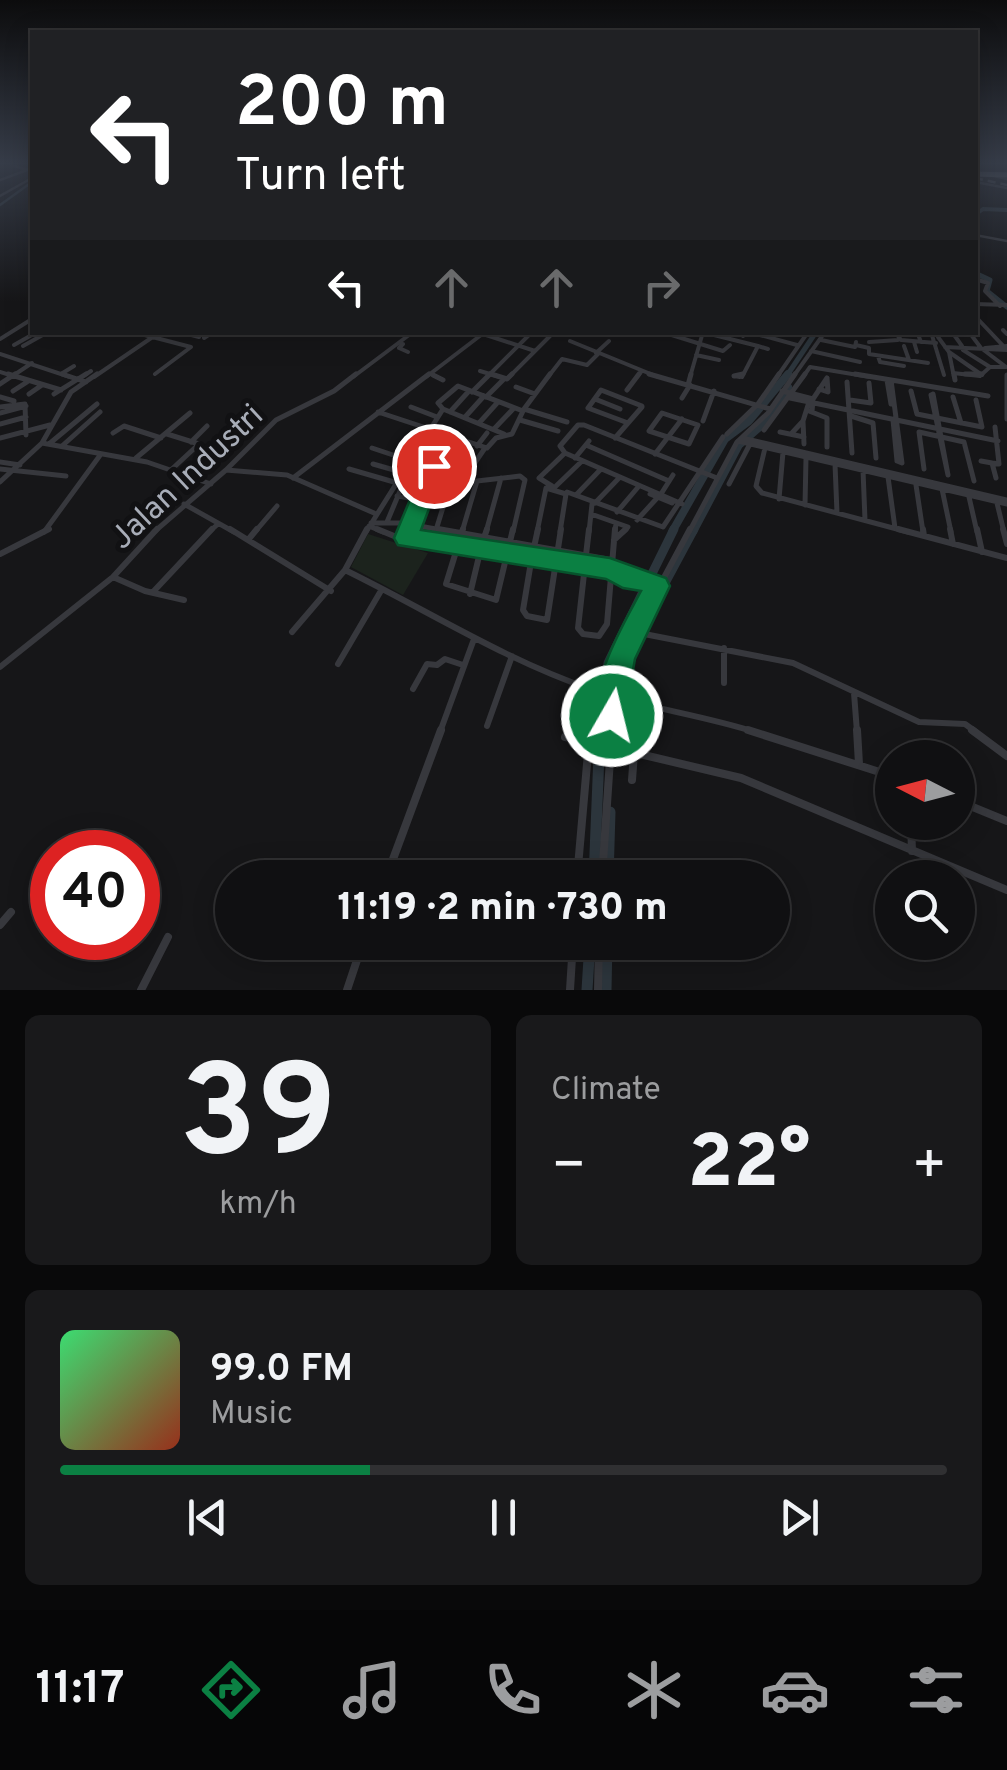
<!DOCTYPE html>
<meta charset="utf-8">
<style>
body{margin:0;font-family:Overpass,sans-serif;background:#19191b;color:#f1f3f6;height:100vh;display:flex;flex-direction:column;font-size:38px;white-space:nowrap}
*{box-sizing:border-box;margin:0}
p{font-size:32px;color:#9c9d9f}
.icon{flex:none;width:55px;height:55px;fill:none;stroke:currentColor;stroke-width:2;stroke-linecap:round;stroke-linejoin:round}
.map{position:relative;height:990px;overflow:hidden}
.panel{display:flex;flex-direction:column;gap:25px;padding:25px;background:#09090a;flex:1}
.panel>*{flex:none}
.top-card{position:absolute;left:30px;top:30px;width:948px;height:305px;border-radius:0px;box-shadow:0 5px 25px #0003,0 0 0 2px #303032;background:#202124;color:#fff;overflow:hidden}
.needle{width:65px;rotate:276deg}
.fabs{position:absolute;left:875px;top:740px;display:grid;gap:20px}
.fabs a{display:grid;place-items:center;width:100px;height:100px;border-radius:50%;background:#101012;box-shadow:0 5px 25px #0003,0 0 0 2px #303032;font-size:50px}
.speed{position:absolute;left:30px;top:830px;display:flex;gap:20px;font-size:50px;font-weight:700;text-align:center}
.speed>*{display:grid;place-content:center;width:130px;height:130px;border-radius:50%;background:#101012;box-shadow:0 5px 25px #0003,0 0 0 2px #303032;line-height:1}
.speed .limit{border:15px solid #d22;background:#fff;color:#111}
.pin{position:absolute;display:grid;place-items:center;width:85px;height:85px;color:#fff;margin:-42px;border:5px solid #fff;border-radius:50%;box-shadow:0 2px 10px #0007}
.me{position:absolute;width:110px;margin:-55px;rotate:8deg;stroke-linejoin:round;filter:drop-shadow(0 0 8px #0008)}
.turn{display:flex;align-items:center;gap:35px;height:210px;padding:0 40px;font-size:45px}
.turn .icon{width:130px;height:130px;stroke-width:2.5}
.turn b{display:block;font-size:70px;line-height:85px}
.lanes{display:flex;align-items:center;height:95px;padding:0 40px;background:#0003;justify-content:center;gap:50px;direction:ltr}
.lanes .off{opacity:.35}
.big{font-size:75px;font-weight:800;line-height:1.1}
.panel .tile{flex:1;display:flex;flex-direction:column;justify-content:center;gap:15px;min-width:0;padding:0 35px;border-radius:15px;background:#19191b}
.panel .dial{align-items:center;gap:0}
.dial b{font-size:130px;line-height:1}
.song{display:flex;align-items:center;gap:30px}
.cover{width:120px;height:120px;border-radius:15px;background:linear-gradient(135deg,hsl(140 70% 55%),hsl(10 70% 35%))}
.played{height:10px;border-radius:5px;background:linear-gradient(90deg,#0b8043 35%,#303032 35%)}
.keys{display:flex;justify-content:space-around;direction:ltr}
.heat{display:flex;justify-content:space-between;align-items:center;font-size:55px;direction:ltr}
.panel .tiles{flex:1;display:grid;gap:25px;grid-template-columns:1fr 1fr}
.tile:last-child{grid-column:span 2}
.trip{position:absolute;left:215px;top:860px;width:575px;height:100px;border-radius:50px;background:#101012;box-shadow:0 5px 25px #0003,0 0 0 2px #303032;font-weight:800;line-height:100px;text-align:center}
.tabs{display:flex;height:160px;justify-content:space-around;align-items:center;background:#060607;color:#9c9d9f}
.tabs .icon{width:70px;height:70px}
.tabs .on{color:#0b8043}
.tabs b{font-size:45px;color:#f1f3f6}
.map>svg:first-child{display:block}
.green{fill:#1c231d}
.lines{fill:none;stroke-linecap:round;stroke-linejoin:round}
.stream{stroke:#2c353c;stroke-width:2.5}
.river-far4{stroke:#2c353c;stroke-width:4}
.river-far3{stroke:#2c353c;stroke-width:5}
.river-far2{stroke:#2c353c;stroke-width:8}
.river-far1{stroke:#2c353c;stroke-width:9}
.river{stroke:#2c353c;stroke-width:11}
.minor-far4{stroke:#37383d;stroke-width:2.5}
.minor-far3{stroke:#37383d;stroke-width:4}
.minor-far2{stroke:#37383d;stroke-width:5}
.minor-far1{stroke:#37383d;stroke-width:6}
.minor{stroke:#37383d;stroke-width:8}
.rail{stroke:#4a4c52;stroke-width:2.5;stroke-dasharray:8 5;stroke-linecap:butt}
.highway-bridge{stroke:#63666e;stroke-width:5}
.route{fill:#0b8043;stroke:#07532c;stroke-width:2.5}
.labels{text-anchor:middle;stroke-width:10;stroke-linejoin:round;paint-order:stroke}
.street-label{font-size:32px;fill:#a8adb8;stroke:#111113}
</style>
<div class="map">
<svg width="1007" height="990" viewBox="0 0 1007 990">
<rect width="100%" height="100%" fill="#161618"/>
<path class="green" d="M368,534L428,553L403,595L351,567Z"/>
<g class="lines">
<path class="stream" d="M0,205L32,182"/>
<path class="river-far4" d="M975,215L983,209L1007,210
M975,220V227"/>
<path class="river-far3" d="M975,273L990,280L987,291L1007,307
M786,377L816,332"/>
<path class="river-far2" d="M672,532L725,439L749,421L788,374
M693,532L739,445L771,417L788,387"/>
<path class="river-far1" d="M621,684L629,650L694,529
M600,732L608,663L674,529
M617,732L619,705"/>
<path class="river" d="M616,741L617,730
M594,878L600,730
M608,878L610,812
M587,990L590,942
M606,990L607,942"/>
<path class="minor-far4" d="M14,166L32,171
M983,173H1007
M994,176L1007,179
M0,180L27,170
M975,182L1007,188
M0,196L32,178
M975,235L1007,241"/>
<path class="minor-far3" d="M975,279L988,283L985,291L1000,306
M975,304L1007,305
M975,316L1007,350
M1003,330L1007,334
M133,332L191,347L155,374
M180,332L199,337
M204,332L210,334L204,338
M662,332L723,351L730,345
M702,332L758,346L742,377
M749,332L797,345
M895,332L901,340L936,343
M917,332L921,342
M931,332L944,375
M952,332L962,346
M483,334L535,351
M743,336L744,332
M938,337L949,352L954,377
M0,339L32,319
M821,340L855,347L856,342
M570,341L658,377
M869,342L898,340
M914,342L917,352
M403,344L399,348L408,352
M14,345L37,332
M856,345L869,348V354L928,363
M23,346L48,332
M758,346L768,349
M904,346L909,360
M945,347L1007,350
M985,348L1007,346
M963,350L990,367
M811,351L860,362
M949,352L982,375
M596,353L609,341
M0,354L70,377
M696,355L719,360
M878,356L880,362L904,366
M480,371L500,377
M0,372L16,377
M953,373L980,376L990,367H1006L981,348L969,332
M61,374L74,366
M433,375L437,377
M734,376L740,377
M11,377L32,363
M82,377L91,371
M94,377L160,332
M353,377L413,332
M426,377L485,332
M487,377L532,332
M509,377L550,336
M548,377L562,359L587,365L598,354
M637,377L641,372
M690,377L703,332
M777,377L808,332
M793,377L825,332
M803,377L810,367L870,377"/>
<path class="minor-far2" d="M8,374L61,390
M62,374L86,382
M491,374L507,379L512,374
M649,374L770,409
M855,374L988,396
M954,374L955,380
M965,374H982
M433,375L443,380
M1007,375V419
M734,376L743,374
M887,380L891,404
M891,380L902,463L897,461
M847,382L852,453
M847,382L852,453
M0,384L15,374
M688,385L691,374
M516,387L535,394
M819,389L828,392L827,378
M627,390L639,374
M13,391L27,382
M782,391L813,399
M911,391L917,414L982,427L976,400
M472,392L490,374
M29,394L42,385
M54,394L86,374
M933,394L948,475
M931,395L948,475
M0,397L14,401
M486,397L503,380
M953,397L961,423
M682,398L690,385
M790,398L998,441
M595,399L620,409
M850,400L871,403L869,383
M0,407L25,404L26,435
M411,407L437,417
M524,409L567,422
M809,411L827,418V447
M378,412L487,448L496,438L512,434L524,409L550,374
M450,412L469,391
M812,412L813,399L827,378
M0,413L26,406
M662,413L698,425L689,444L649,431Z
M466,416L484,396
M851,416L873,423L876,458
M520,420L558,431
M893,420L897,461
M703,421L714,391
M803,421L804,444
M480,422L498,402
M0,424L26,417
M995,427L999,464L992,463L996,478
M494,429L514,408
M764,430L805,374
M780,432L804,437
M113,433L124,426L161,438
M167,434L199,444L172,469
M504,434L443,409L438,403L458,386L523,411
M727,434L758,404L779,374
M791,434L803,421L809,402
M0,438L50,425
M615,438L642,407V406L601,390L588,408L628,423
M742,438L1007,500
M738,441L1007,504
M191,442L207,426
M42,443L147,462L211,484
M49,444L97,404
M586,445L669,481
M62,446L100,412
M477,446L487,433
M372,448L408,460
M765,448L756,486L762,493L908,532
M655,454L682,419
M136,458L190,413
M575,458L589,441
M981,461L992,463
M0,462L20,465
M447,463L464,442
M373,464L401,472
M835,464L837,513
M0,469L66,476
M349,469L394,482
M924,469L919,432L964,442L974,481
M226,470L287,475L374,513
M863,470L865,520
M468,473L485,448
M888,477L895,528
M293,478L429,374
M0,482L42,443L71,392L97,374
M729,484L751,442
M916,485L923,532
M552,486L539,478L565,453
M555,487L582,461
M942,489L951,532
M567,492L663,527L723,437
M650,494L672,503
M661,494L673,475
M576,495L601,469
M397,496L422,500
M969,497L977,532
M779,499L783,452
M996,499L1004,532
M595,503L619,478
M184,504L234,532
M682,504L565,453L560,446L578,425H584L717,478
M805,505L806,458
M617,512L639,486
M591,514L628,527L623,532
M637,520L658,497
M387,522L413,460
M371,523H403L452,532
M369,526L383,532
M44,532L101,454
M154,532L226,470L276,420L334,391L356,374
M209,532L218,524
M255,532L277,506
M366,532L443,409
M409,532L435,466L453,475L436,530
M462,532L477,481L520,476L525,480L513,532
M486,532L501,478
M537,532L546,488L566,494L560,532
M589,532L592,504
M615,532L616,523
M689,532L737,442L768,413L795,374"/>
<path class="minor-far1" d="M230,529L331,591
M367,529L345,570C427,610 505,660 593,690C645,708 702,715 755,732
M377,529L399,538L610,569L627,575
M438,529L611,560L631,571
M463,529L446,584L496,600L513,529
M898,529L1007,558
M923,529L924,536
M950,529L953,544
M977,529L982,552
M1003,529L1007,544
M407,537L410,529
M484,538L487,529
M248,540L257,529
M614,540L626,529
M534,547L538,529
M0,554L49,529
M586,555L589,529
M532,556L523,610L527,616L547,620L561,529
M585,565L578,628L583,634L599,636L607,624L615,529
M631,571L637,573V579H629Z
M113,577L145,591L184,600
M638,578L657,586
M153,592L212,529
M470,594L481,548
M292,632L345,570
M634,632L793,663L919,722L965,724L976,732
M724,648V683
M338,664L382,589
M0,667L113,577L157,529
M413,689L427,664L437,665L445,659L463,665
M854,693L857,732
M487,726L512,656
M440,732L474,639
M589,732L593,691
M612,732L621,658L690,529"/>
<path class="minor" d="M748,730L892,776
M857,730L859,764
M972,730L1007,756
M565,737L589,742
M610,747L741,778L1007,890
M632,780L634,753
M958,801L1007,821
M911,822L912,851
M386,878L441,730
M577,878L590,730
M602,878L612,730
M0,925L11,912
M141,990L168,937
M347,990L363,942
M570,990L573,942
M598,990L599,942"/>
<path class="rail" d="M975,178L1007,185"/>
<path class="highway-bridge" d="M975,174L1007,175"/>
</g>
<linearGradient id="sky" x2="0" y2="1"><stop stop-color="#0c0c0d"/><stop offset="0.54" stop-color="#363c48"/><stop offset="1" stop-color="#363c48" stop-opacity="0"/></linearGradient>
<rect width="1007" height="302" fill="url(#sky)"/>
<path class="route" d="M434,458L445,466L421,530L610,558L666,578L670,586L635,659L623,726L612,731L601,726C585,687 623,625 641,591L623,588L606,579L398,545L394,538L424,466Z"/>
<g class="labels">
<g class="street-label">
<text transform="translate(186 476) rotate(-43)" y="11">Jalan Industri</text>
</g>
</g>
</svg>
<div class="fabs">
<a><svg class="needle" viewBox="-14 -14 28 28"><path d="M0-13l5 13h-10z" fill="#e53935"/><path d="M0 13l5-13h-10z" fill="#9c9d9f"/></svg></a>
<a><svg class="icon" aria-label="search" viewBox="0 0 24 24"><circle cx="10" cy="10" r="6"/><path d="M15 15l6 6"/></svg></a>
</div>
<div class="speed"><div class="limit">40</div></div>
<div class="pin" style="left:434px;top:466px;background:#d93025"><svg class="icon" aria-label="arrive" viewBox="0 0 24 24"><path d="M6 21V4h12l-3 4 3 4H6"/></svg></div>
<svg class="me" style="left:612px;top:716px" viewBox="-20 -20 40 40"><circle r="17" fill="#0b8043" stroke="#fff" stroke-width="3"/><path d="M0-11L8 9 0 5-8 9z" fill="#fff"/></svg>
<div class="trip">11:19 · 2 min · 730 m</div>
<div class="top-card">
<div class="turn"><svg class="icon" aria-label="left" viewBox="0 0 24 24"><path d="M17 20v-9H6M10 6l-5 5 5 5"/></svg><div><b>200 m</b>Turn left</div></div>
<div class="lanes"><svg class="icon" aria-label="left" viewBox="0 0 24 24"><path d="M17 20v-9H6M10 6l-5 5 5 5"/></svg><svg class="icon off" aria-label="ahead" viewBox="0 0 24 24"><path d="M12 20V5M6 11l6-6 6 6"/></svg><svg class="icon off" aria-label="ahead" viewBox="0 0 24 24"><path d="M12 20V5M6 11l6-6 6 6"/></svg><svg class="icon off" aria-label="right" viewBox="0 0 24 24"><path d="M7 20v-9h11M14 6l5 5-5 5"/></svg></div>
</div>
</div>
<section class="panel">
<div class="tiles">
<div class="tile dial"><b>39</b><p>km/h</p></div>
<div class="tile"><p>Climate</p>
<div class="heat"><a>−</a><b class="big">22°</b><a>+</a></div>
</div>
<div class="tile">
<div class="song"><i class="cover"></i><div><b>99.0 FM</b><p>Music</p></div></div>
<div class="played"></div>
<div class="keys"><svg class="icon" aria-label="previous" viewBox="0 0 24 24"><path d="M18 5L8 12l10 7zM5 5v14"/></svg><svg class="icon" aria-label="pause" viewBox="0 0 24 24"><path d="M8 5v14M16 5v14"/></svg><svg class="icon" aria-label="next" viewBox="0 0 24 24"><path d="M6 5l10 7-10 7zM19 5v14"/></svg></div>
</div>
</div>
</section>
<nav class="tabs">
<b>11:17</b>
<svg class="icon on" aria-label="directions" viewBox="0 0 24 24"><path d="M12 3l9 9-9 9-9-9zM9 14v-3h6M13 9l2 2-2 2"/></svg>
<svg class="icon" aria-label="music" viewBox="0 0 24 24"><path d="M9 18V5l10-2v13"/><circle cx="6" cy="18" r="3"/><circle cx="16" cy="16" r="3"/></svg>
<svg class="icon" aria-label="phone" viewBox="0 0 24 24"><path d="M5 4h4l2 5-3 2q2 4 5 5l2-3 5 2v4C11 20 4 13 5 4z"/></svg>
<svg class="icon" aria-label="climate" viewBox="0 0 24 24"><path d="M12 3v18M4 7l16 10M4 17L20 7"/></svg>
<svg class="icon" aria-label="car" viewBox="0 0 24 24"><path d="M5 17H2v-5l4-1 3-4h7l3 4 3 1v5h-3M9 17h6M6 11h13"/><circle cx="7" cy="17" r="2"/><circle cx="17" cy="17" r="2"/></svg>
<svg class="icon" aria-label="filters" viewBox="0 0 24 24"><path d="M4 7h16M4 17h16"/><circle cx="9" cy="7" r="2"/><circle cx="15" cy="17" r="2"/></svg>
</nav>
